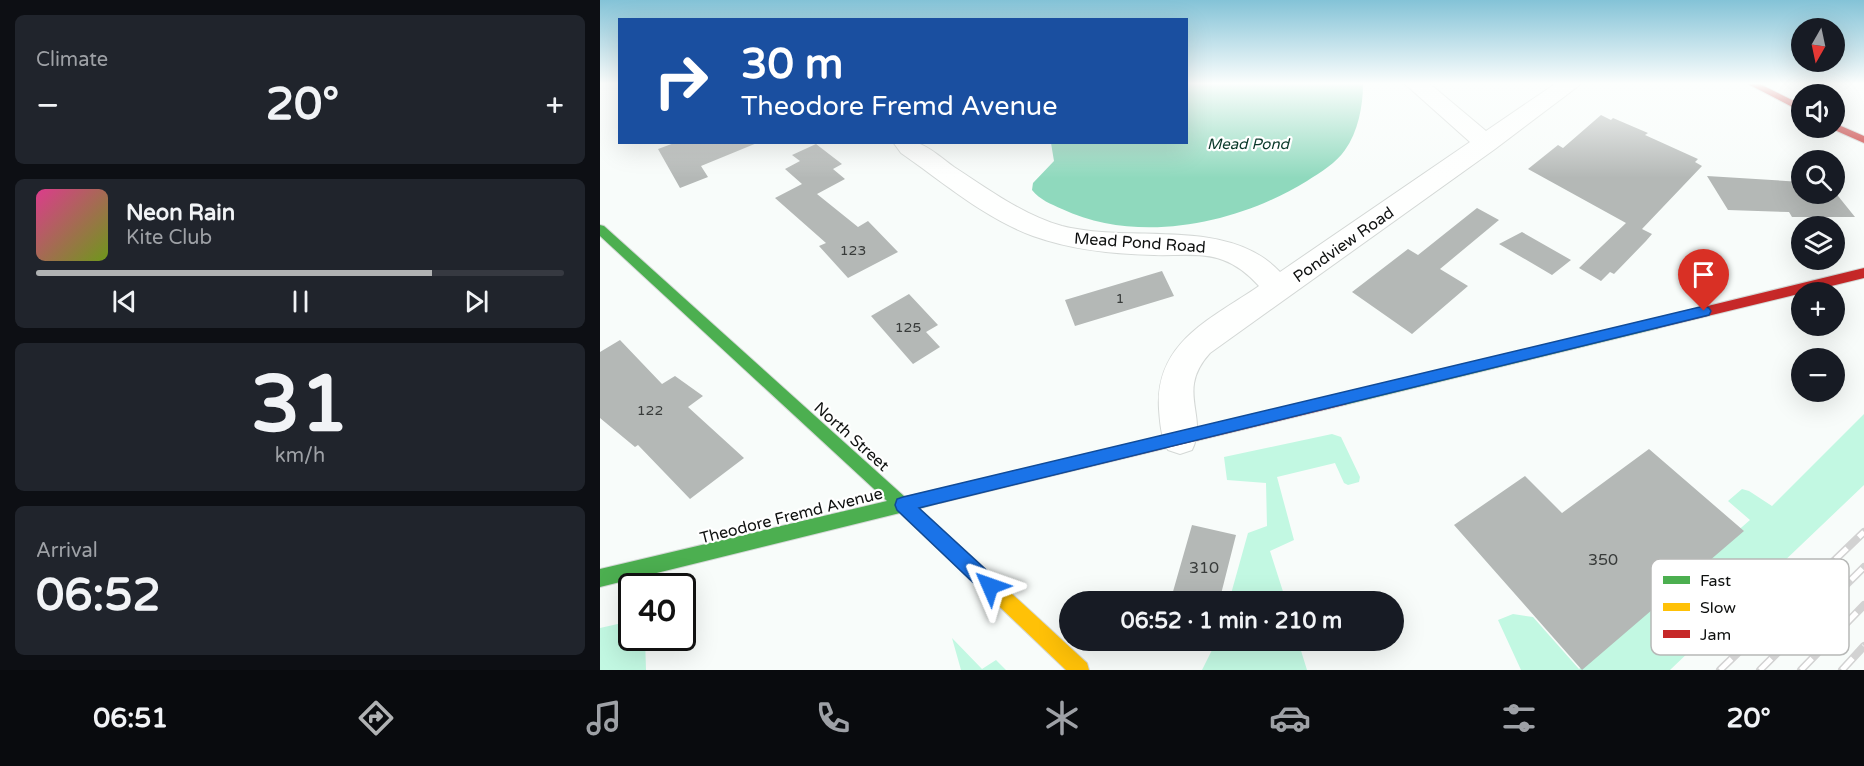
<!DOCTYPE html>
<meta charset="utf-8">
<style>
body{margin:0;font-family:"Varela Round",sans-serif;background:#20242c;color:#f1f3f6;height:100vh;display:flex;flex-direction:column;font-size:22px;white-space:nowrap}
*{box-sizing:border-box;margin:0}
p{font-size:20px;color:#9ea1a6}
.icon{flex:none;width:33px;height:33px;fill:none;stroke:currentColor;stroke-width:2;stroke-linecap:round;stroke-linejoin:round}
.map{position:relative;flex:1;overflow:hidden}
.details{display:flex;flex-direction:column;gap:15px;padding:15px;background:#0d0f14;width:600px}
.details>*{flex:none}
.guide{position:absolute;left:18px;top:18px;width:570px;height:126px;border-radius:0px;box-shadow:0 6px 24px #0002;background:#1a4fa0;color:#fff;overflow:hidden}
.needle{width:39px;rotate:189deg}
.controls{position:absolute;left:1191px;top:18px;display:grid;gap:12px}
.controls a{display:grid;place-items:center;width:54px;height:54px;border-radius:50%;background:#171b24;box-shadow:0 6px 24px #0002;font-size:30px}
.speed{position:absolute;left:18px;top:573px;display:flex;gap:12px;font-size:30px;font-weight:700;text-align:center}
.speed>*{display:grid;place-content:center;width:78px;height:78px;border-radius:50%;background:#171b24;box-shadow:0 6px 24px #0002;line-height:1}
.speed .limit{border:3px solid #111;border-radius:9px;background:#fff;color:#111}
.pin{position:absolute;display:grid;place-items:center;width:51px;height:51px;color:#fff;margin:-62px -26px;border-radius:50% 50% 50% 0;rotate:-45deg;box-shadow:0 0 6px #0007}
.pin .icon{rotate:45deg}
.me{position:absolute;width:66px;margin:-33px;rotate:313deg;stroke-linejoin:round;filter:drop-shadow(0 0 4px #0008)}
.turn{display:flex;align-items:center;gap:21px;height:126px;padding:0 24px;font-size:27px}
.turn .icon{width:78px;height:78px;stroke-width:2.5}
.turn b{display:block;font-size:42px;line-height:51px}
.big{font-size:45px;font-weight:800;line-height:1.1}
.details .widget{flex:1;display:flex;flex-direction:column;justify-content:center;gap:9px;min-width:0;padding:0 21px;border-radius:9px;background:#20242c}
.details .dial{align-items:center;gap:0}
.dial b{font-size:78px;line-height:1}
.song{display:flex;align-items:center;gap:18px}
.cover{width:72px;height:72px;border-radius:9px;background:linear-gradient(135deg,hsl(330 70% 55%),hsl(80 70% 35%))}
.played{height:6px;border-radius:3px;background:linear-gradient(90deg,#b0b2b3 75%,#363941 75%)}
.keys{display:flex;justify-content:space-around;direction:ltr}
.heat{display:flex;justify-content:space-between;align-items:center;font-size:33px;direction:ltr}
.trip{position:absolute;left:459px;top:591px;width:345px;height:60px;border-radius:30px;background:#171b24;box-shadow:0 6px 24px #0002;font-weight:800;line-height:60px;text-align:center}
.menu{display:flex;height:96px;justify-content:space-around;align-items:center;background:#090b0e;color:#9ea1a6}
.menu .icon{width:42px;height:42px}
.menu .current{color:#b0b2b3}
.menu b{font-size:27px;color:#f1f3f6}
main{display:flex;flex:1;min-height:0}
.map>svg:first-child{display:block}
.green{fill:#c2f8e2}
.water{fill:#8fd9bd}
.building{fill:#b4b8b6}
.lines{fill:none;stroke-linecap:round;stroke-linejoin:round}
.street-casing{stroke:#d4d8d6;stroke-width:2}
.fast-casing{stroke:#d4d8d6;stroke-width:2}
.slow-casing{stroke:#d4d8d6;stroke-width:2}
.jam-casing{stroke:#d4d8d6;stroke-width:2}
.street{fill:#fefffe;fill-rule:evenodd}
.fast{fill:#4caf50;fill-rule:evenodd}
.slow{fill:#ffc107;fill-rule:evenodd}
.jam{fill:#c62828;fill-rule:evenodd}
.rail-casing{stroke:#d2d2d2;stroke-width:8}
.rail{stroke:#fff;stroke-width:5;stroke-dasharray:16;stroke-linecap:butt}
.route{fill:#1a73e8;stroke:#114b97;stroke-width:1.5}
.labels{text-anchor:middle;stroke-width:4.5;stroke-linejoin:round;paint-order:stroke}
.number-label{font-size:14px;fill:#383b3a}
.far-water-label{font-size:15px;font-style:italic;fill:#0a392a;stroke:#fff}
.street-label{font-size:16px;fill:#0f1110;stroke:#fff}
.near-number-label{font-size:16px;fill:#383b3a}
.key{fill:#fff;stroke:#b7b8b7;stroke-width:1.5}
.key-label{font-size:16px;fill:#0f1110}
</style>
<main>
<section class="details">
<div class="widget"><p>Climate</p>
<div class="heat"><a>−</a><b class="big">20°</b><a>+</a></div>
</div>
<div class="widget">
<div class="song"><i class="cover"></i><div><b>Neon Rain</b><p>Kite Club</p></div></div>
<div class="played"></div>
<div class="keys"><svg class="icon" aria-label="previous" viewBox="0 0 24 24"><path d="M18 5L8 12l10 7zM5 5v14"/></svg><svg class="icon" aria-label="pause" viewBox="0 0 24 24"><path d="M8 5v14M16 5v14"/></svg><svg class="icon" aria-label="next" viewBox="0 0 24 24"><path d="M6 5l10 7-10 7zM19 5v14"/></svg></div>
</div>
<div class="widget dial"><b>31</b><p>km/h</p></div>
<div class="widget"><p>Arrival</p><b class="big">06:52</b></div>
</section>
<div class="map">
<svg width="1264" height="670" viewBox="0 0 1264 670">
<rect width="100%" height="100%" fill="#f8fcfa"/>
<path class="green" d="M1264,414V485L1070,670H921L898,620L913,614L933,617L979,669L1150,520L1128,501L1142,489L1149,491L1172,506Z
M732,434L741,437L760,477L759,482L748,485L744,483L735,463L677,477L694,540L670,551L686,601H629L648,533L667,526L666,483L627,480L624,457Z
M31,621L32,638H45L46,670H0V628Z
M352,638L382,669L396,660L406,670H361Z
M617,640L698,641L707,670H602Z"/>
<path class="water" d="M587,84H763C763,106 758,132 745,150C736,163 721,172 707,181C637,224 539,245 462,209C451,204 440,200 432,190L433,183L454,161L451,143L586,142Z"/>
<path class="building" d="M1001,115L1011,120L1013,118L1048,133L1045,135L1098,159L1095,162L1102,166L1042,229L1052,234L1046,241L1014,274L1010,272L1001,281L979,268L1026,223L928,169L958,145L963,148Z
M77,142H157V143L101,166L108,177L80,188L58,149Z
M216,144L242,164L233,169L245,179L217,194L258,227L268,221L298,252L248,278L219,246L226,243L175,198L202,184L185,169L200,161L192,155Z
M1107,176L1202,182V194H1234V191L1255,217H1192L1189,212L1128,210Z
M877,208L899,220L840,269L868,286L812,334L752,292L808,249L818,255Z
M922,232L971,260L952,275L899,244Z
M562,271L574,296L475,326L465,300Z
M309,294L338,325L326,332L340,347L313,364L271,316Z
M20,340L62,384L75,376L103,396L88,407L144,458L90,499L38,445L35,447L0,418V352Z
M1049,449L1144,531L982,670L854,525L925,476L962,513Z
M592,525L636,535L619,602H570Z"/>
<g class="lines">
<defs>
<path id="street" d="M805,84H830L886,131L955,84H981L895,149L610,353C575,391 609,416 592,450L580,454L568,450C561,437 560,423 559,409C555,342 611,319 659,286C649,275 637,265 623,260C602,252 576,256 554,255C513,254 472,250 433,236C384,218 343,182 301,153L293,142C301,142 313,140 320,144C332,149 343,159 354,167C388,189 423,215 462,226C533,244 628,216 680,272L870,142Z"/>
<path id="fast" d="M0,225L4,226L305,497L340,489L346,491L348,496L346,501L318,509L372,557L375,563L372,569L366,571L360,569L300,513L0,587V569L287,501L0,236Z
M1054,319L1059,320L1061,324L1059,328L744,405L739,403L737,399L739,395L744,393Z"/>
<path id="slow" d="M366,555L372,557L487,663L489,670H466L360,569L357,563L360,557Z"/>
<path id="jam" d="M1148,84H1160L1202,105V112Z
M1234,123L1264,136V143L1230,128H1234Z
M1264,268V278L1054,329L1047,324L1054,319Z
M744,393L749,395L751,399L749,403L744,405L340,503L334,501L332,496L334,491L340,489Z"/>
</defs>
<use href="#street" class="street-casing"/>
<use href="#fast" class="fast-casing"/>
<use href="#slow" class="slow-casing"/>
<use href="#jam" class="jam-casing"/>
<use href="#street" class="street"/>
<use href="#fast" class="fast"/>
<use href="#slow" class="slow"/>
<use href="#jam" class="jam"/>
<defs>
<path id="rail" d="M1120,670L1264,532
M1160,670L1264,567
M1201,670L1264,605
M1242,670L1264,646"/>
</defs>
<use href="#rail" class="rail-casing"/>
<use href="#rail" class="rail"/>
</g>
<linearGradient id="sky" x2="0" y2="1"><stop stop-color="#84c3d7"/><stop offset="0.47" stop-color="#fcfefd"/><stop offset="1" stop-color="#fcfefd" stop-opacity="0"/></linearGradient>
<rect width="1264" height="178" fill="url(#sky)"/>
<path class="route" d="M1104,306L1109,308L1111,311L1109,315L319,508L396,579L398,586L396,592L390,594L383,592L297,510L295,505L297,499L303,497Z"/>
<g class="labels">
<g class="number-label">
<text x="253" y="255">123</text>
<text x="520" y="303">1</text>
<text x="308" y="332">125</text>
<text x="50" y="415">122</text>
</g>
<g class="far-water-label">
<text x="648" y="149">Mead Pond</text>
</g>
<g class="street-label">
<text transform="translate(540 242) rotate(4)" y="6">Mead Pond Road</text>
<text transform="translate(743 244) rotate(-35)" y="6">Pondview Road</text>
<text transform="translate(252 436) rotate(42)" y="6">North Street</text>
<text transform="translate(191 515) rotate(-14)" y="6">Theodore Fremd Avenue</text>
</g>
<g class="near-number-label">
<text x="1003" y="565">350</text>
<text x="604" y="573">310</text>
</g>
</g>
<rect x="1051" y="559" width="198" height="96" rx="9" class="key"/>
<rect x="1063" y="576" width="27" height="8" fill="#4caf50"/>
<rect x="1063" y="603" width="27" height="8" fill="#ffc107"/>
<rect x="1063" y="630" width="27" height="8" fill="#c62828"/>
<g class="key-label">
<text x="1100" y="586">Fast</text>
<text x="1100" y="613">Slow</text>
<text x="1100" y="640">Jam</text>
</g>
</svg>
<div class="controls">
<a><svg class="needle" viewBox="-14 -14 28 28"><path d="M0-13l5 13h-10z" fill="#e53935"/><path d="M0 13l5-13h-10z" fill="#9ea1a6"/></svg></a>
<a><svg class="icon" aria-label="sound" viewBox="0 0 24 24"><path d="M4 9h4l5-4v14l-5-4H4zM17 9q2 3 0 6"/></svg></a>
<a><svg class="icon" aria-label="search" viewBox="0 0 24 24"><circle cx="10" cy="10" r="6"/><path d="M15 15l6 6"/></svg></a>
<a><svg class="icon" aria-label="layers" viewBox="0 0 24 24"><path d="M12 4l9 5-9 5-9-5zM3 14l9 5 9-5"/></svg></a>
<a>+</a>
<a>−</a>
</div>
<div class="speed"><div class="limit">40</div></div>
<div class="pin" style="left:1104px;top:311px;background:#d93025"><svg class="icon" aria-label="arrive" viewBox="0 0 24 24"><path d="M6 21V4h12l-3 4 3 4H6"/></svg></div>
<svg class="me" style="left:390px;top:586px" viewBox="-20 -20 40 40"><path d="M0-17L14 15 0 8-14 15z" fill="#1a73e8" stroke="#fff" stroke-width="4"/></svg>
<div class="trip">06:52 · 1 min · 210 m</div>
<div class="guide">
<div class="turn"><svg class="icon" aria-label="right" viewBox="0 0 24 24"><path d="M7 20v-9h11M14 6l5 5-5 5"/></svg><div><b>30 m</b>Theodore Fremd Avenue</div></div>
</div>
</div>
</main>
<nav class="menu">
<b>06:51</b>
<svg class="icon current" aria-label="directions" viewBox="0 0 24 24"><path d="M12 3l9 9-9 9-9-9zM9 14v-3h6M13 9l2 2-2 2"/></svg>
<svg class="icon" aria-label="music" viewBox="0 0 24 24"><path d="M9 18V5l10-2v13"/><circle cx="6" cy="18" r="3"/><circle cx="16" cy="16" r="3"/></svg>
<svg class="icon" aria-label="phone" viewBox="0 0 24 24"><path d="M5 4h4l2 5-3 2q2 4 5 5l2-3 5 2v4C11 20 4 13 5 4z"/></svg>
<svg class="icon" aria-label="climate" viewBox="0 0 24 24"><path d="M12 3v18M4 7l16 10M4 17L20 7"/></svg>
<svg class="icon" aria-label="car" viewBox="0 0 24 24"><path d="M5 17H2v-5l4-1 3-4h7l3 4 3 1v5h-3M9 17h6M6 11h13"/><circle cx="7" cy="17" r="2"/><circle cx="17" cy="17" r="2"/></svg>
<svg class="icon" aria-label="filters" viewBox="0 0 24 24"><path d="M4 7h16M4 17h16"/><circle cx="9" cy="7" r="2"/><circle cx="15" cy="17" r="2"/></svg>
<b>20°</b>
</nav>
